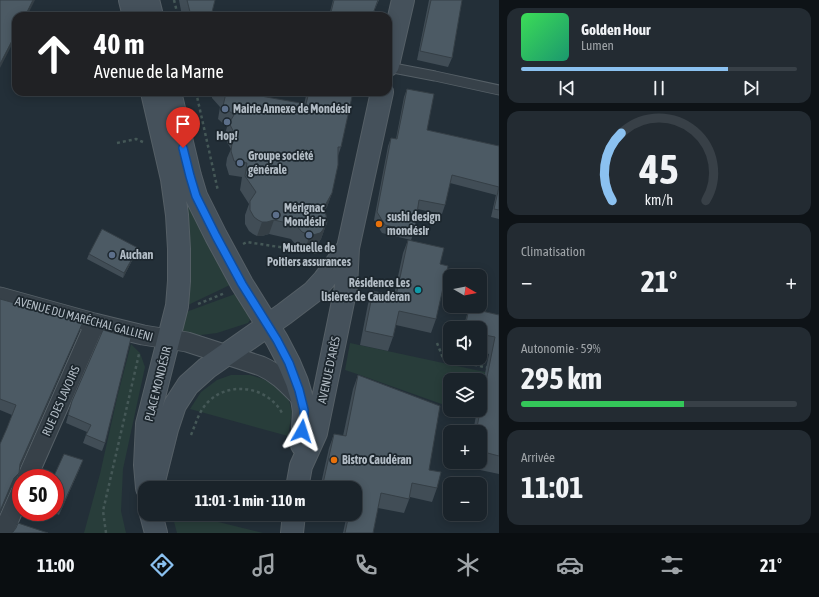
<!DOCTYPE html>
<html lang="fr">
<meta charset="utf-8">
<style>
body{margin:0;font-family:"Asap Condensed",sans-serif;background:#232b32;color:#f1f3f6;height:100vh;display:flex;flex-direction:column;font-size:15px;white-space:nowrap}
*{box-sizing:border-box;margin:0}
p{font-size:13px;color:#9fa4a8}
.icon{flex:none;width:22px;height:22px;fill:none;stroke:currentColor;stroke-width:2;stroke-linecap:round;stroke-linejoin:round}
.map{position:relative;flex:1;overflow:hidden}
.side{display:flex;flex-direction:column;gap:8px;padding:8px;background:#0e1317;width:320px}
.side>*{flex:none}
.guide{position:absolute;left:12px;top:12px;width:380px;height:84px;border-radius:12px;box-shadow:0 2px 10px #0003,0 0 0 1px #384047;background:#202124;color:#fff;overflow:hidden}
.needle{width:26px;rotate:99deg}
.tools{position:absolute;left:443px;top:269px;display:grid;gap:8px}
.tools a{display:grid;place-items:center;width:44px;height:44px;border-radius:8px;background:#1a232a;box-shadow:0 2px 10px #0003,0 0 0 1px #384047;font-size:20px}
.speed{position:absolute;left:12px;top:469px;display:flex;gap:8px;font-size:20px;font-weight:700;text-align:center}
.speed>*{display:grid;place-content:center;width:52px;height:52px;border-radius:50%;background:#1a232a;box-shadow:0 2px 10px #0003,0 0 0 1px #384047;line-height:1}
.speed .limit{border:6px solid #d22;background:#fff;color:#111}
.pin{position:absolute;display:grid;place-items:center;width:34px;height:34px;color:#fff;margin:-41px -17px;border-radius:50% 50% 50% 0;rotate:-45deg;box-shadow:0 0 4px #0007}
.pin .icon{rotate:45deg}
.me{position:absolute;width:44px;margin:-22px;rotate:6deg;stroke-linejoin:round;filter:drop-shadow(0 0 3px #0008)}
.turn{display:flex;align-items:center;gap:14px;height:84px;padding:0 16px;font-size:18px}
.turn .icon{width:52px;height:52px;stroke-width:2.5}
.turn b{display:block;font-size:28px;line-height:34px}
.big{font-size:30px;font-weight:700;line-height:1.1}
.side .widget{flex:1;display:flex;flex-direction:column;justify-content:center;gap:6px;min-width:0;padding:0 14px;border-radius:12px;background:#232b32}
.side .dial{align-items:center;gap:0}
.dial svg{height:104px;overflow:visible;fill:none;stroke:#384047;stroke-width:7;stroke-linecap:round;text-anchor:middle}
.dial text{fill:#f1f3f6;stroke:none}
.song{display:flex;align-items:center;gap:12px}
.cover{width:48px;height:48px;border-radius:6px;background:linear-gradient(135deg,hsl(130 70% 55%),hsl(160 70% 35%))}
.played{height:4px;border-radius:2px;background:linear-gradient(90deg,#8bc1f0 75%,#384047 75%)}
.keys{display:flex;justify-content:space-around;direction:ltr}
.heat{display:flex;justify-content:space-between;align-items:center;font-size:22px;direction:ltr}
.charge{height:6px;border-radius:3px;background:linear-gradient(90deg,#34c759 59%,#384047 0)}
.trip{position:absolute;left:138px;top:481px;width:224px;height:40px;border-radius:12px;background:#1a232a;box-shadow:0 2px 10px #0003,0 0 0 1px #384047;font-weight:700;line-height:40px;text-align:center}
.menu{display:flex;height:64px;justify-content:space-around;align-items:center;background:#0a0e11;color:#9fa4a8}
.menu .icon{width:28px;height:28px}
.menu .selected{color:#8bc1f0}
.menu b{font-size:18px;color:#f1f3f6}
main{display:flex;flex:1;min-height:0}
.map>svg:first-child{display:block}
.green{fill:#283d3a}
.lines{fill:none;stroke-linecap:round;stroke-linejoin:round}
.service-casing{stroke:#555f66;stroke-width:11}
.minor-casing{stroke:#555f66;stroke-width:21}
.secondary-casing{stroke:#555f66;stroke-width:24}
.path{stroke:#455857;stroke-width:2.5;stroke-dasharray:3 3;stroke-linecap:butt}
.service{stroke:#374149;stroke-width:9}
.minor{stroke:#374149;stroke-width:19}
.secondary{stroke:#45515b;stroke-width:22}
.wall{fill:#414d56}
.shaded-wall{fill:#353f46}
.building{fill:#4c5a64;stroke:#353f46}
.route-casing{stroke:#114b97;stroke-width:10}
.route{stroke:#1a73e8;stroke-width:7}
.service-dot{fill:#5c6f8a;stroke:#1c262d;stroke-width:1.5}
.food-dot{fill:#e8710a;stroke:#1c262d;stroke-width:1.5}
.culture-dot{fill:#0f9aa8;stroke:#1c262d;stroke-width:1.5}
.labels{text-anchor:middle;stroke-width:3.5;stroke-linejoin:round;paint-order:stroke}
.poi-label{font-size:12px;font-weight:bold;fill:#b2bcc5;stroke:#1c262d;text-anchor:start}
.street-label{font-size:12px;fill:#b2bcc5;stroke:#1c262d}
</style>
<main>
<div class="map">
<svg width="499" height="533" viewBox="0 0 499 533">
<rect width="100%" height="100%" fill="#232f38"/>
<path class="green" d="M175,141L230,285L188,305Z
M235,294L249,316L250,320L248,323L217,333L193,336L183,333L182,329L186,312Z
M350,343L499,375V422L476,417L457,410H480V380H450V407L360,375L345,370Z
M131,344L140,353L145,367L123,469L121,511L126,533H84L100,474L117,398Z
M231,375H250L263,379L279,387L288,397L292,412L288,436L190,409L201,392L217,380Z
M172,514H186L263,533H177Z"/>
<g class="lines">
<defs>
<path id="service" d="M388,67L435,76L499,90"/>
<path id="minor" d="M0,297L94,323L143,335L187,342L261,366C279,374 288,385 302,399
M27,478L92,330L94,323
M3,533L21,492"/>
<path id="secondary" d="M130,0L134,16
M148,0L152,16
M388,65L403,0
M170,92L190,176L196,196L216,236L242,284L277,340L289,363L297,382L302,399L304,411L302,445
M154,481L167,429L175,405L188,385L207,368L284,314L313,292L324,280L348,248
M147,488L145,465L147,424L177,306L179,281V249L177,215L172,179L152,92
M297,488L301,466L316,433L323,399L346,287L348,248L382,92
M151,514L156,533
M292,533L294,514"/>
</defs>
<use href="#service" class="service-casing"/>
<use href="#minor" class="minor-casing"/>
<use href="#secondary" class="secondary-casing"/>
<path class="path" d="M174,0L178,16
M196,92L218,191
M117,143L136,139L143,142
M243,244L247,242L318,253
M198,304L225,293
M437,343L443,358L489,368
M191,435C196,423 199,411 208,402C230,380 268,387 282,413
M106,533L103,511L139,354"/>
<use href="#service" class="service"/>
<use href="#minor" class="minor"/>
<use href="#secondary" class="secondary"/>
</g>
<path class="wall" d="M179,0H215L211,16H182Z
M333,0H379L372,16H329Z
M429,0H462L452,58L448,67L417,60Z
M407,89L427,130L499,146V219L491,217L496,195L450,183L445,205L442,214L417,209L414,232L411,240L382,233L374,220L388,146L391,138L396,139L404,97Z
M212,92H256L255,95L304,104L307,92H353L341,147L338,156L332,193L327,207L324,211L326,225L321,239L317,245L314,247L308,249H305L297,246L291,239L269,234L262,236H257L253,234L249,231L245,224V215L249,204L240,190L242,177L229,175L226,165L227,158L231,149L224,137L227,127L218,119L220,107L212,98Z
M408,240L440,264L436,319L431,333L396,325L393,337L388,351L360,345L368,304L373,291L394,295L403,253Z
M138,248L136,253L123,278L87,259L89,254Z
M0,299L79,331L20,467L19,473L15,483L11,488L0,513V444L7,429L12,415L0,410Z
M469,308L499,315V474L466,467L467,462H480V432H473L477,410H480V398L489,354L480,352V328H463Z
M358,375L429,470L437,488L432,502L410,497L404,513L378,508L373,533H343L346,519L324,514H355V488H320L329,448L334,434L343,436L353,389Z
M72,401L105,443L102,451L83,443L87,432L66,423Z
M80,468L59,515L53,512H55V478Z"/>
<path class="shaded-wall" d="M33,0H35L27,16H25Z
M16,33V37L0,68V64Z
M332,193L327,207L318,222L323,209Z
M274,220L269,234L262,236H257L262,222Z
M326,225L321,239L317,245L314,247L308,249H305L310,235Z
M138,248L136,253L123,278L124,273Z
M83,322L79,331L17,474L20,464Z
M83,460L80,468L59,515L62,507Z
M19,473L15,483L11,488L0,513V511L14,478Z"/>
<path class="building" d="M0,0H33L25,16H16V33L0,64Z
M187,0H215L211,16H191Z
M334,0H378L374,11L372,16H330Z
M431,0H462L452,58L420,51Z
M407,89L434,94L427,130L499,146V210L494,209L499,187L452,175L445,205L419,200L414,232L385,225L377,212L391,138L397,139Z
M224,92H256L255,95L306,104L309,92H353L341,147H338V165L332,193L323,209L326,215L327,222L326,225L322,231L320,233L313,235H310L302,232L296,225L274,220L267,222H262L258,220L254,217L250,210V201L256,192L245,176L247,163L234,161L231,151L232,144L236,136L229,123L234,115L223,106L226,93Z
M102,229L138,248L124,273L89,254Z
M408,240L444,248L440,264L448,266L436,319L399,311L393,337L365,331L373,291L396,296Z
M0,299L83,322L20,464L19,473L14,478L0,511V444L7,428L16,405L0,399Z
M469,308L499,315V456L480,451V432H476L495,337L480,334V328H465Z
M103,330L131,338L105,443L86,435L91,425L68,415L72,401Z
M358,375L440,406L429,470L441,472L437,488L412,483L409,499L381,493L373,533H345L349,514H355V488H322L334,434L346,436Z
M64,454L83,460L62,507L55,504V478H53Z
M18,523L48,533H11L13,532L16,528Z"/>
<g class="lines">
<defs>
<path id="route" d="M183,148L190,176L196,196L216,236L242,284L277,340L289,363L299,390L304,410V421L302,431"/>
</defs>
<use href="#route" class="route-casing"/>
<use href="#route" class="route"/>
</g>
<g class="service-dot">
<circle cx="225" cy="109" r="4"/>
<circle cx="227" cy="122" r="4"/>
<circle cx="240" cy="163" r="4"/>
<circle cx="276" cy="215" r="4"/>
<circle cx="309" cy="235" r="4"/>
<circle cx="112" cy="255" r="4"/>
</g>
<g class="food-dot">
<circle cx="379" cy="224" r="4"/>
<circle cx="334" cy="460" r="4"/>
</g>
<circle class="culture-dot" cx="418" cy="290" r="4"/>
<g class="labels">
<g class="poi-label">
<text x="233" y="113">Mairie Annexe de Mondésir</text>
<text x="227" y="140" text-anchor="middle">Hop!</text>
<text x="248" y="160">Groupe société<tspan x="248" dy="14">générale</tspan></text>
<text x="284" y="212">Mérignac<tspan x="284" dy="14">Mondésir</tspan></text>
<text x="387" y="221">sushi design<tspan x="387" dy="14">mondésir</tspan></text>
<text x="309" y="252" text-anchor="middle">Mutuelle de<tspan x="309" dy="14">Poitiers assurances</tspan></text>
<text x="120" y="259">Auchan</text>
<text x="410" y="287" text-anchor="end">Résidence Les<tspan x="410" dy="14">lisières de Caudéran</tspan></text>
<text x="342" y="464">Bistro Caudéran</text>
</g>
<g class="street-label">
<text transform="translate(84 319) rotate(15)" y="4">AVENUE DU MARÉCHAL GALLIENI</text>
<text transform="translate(329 370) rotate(-78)" y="4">AVENUE D'ARÈS</text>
<text transform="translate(158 384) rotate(-76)" y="4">PLACE MONDÉSIR</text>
<text transform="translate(61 401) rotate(-66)" y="4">RUE DES LAVOIRS</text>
</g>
</g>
</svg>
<div class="tools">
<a><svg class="needle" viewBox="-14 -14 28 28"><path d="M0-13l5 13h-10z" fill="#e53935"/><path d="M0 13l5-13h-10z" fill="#9fa4a8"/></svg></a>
<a><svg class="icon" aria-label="sound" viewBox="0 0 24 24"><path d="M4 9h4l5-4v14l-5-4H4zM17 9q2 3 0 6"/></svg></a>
<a><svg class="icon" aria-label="layers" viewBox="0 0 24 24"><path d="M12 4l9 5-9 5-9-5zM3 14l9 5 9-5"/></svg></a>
<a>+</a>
<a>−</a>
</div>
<div class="speed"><div class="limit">50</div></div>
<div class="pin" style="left:183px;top:148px;background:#d93025"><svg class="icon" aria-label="arrive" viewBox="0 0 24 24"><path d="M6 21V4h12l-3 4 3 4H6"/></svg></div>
<svg class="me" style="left:302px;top:431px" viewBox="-20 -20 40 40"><path d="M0-17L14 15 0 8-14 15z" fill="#1a73e8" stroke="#fff" stroke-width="4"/></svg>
<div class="trip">11:01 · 1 min · 110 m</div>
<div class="guide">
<div class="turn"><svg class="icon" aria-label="ahead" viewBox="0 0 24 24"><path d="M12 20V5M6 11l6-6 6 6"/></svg><div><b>40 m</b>Avenue de la Marne</div></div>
</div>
</div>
<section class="side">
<div class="widget">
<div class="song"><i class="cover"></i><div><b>Golden Hour</b><p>Lumen</p></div></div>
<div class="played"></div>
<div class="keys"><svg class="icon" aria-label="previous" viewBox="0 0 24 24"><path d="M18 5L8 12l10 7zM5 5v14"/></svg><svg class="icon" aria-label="pause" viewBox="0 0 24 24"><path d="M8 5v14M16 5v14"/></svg><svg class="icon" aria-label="next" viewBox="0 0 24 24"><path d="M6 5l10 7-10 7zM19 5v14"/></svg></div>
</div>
<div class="widget dial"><svg viewBox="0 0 100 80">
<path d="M14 69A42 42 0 1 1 86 69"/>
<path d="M14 69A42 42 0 0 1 21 17" stroke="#8bc1f0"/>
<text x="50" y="56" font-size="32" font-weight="700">45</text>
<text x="50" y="72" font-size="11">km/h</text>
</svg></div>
<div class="widget"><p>Climatisation</p>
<div class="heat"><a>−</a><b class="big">21°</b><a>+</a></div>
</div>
<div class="widget"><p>Autonomie · 59%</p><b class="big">295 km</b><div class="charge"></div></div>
<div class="widget"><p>Arrivée</p><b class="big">11:01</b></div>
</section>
</main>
<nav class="menu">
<b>11:00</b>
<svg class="icon selected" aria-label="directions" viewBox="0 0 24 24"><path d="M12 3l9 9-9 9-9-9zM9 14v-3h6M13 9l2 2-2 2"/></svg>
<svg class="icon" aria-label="music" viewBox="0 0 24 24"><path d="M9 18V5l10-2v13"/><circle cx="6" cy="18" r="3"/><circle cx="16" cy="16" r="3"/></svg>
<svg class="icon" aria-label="phone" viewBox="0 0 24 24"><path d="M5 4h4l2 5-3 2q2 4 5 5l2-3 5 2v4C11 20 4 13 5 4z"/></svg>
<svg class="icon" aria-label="climate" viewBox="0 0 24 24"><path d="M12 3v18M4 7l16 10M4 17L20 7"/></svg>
<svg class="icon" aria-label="car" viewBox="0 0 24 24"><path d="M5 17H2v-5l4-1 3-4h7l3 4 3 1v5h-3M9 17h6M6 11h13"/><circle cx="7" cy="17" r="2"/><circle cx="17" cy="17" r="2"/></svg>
<svg class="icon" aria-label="filters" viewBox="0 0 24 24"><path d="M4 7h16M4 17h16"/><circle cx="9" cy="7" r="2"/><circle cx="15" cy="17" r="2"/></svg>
<b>21°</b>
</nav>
